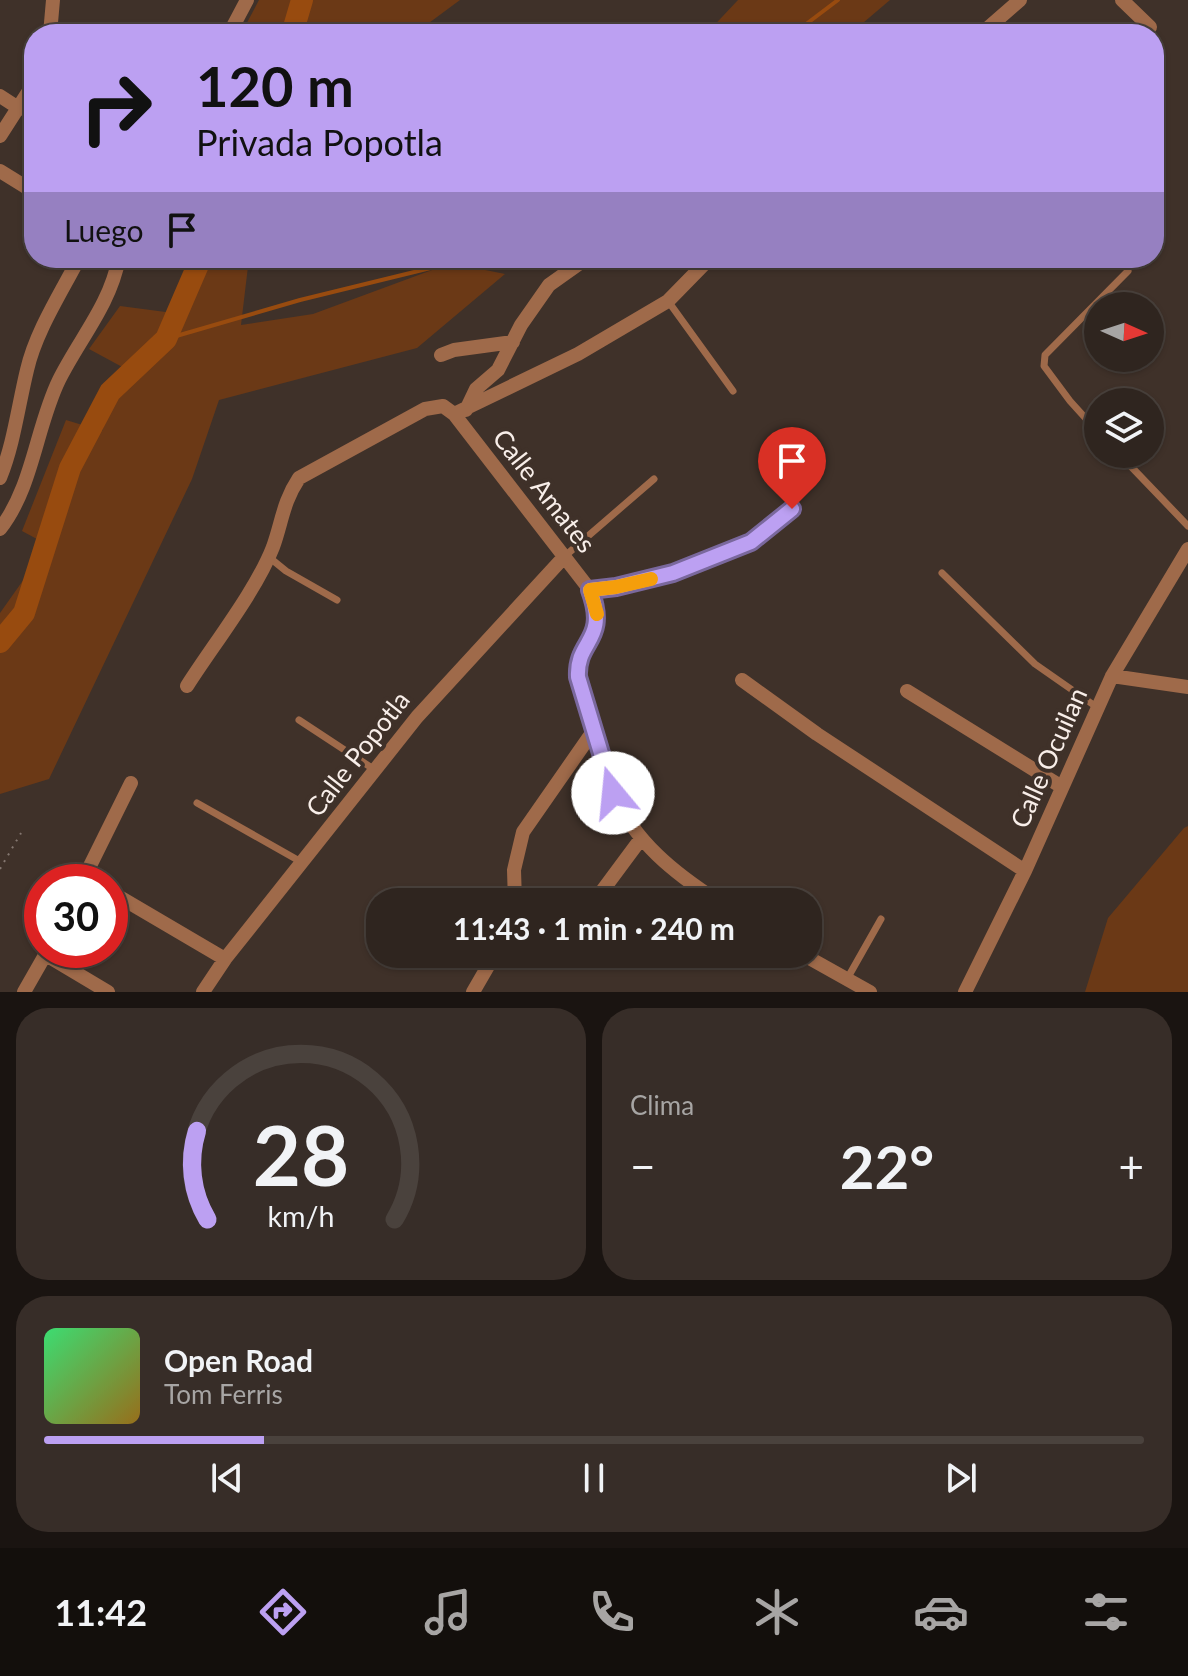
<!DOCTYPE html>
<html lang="es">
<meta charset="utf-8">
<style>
body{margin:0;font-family:Lato,sans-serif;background:#372d28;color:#f1f3f6;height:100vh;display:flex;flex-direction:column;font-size:30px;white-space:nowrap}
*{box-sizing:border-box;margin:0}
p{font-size:26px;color:#a7a5a4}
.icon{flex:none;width:44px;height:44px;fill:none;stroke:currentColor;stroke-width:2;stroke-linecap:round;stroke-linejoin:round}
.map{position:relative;height:992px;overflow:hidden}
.details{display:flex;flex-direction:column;gap:16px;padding:16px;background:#1a1411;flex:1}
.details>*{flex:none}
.banner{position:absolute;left:24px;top:24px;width:1140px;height:244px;border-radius:32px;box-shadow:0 2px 6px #0004,0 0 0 2px #4a423d;background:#bca0f2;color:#111;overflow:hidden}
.needle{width:52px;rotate:93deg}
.controls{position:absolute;left:1084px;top:292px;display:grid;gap:16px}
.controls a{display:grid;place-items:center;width:80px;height:80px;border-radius:50%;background:#2f251f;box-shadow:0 2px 6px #0004,0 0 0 2px #4a423d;font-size:40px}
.speed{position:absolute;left:24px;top:864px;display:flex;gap:16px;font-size:40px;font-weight:700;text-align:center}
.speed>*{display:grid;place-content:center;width:104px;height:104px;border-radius:50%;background:#2f251f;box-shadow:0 2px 6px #0004,0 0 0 2px #4a423d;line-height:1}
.speed .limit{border:12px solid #d22;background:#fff;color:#111}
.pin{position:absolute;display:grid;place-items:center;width:68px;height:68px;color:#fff;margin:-82px -34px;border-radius:50% 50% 50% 0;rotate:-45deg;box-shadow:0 0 8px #0007}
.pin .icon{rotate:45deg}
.me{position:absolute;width:88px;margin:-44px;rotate:343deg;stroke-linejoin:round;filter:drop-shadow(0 0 6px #0008)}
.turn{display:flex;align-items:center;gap:28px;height:168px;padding:0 40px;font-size:36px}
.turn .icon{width:104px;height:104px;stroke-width:2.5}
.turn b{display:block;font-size:56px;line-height:68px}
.then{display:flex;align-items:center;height:76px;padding:0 40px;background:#0003;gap:16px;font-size:30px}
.big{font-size:60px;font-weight:700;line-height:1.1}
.details .widget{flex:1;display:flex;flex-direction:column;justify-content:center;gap:12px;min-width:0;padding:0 28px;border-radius:32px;background:#372d28}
.details .dial{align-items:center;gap:0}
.dial svg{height:208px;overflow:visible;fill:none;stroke:#4a423d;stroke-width:7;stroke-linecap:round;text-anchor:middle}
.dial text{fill:#f1f3f6;stroke:none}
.song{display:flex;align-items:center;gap:24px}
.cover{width:96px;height:96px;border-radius:12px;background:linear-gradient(135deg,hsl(140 70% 55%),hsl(40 70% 35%))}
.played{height:8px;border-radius:4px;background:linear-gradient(90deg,#bca0f2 20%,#4a423d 20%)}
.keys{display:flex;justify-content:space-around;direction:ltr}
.heat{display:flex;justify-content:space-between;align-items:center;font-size:44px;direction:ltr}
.details .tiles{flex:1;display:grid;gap:16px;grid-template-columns:1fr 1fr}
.widget:last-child{grid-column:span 2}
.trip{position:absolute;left:366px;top:888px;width:456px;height:80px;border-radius:32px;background:#2f251f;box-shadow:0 2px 6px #0004,0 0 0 2px #4a423d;font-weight:700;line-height:80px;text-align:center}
.dock{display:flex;height:128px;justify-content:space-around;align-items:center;background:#130f0c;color:#a7a5a4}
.dock .icon{width:56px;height:56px}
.dock .on{color:#bca0f2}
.dock b{font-size:36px;color:#f1f3f6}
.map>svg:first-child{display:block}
.green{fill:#6b3916}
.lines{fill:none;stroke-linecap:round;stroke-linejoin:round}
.stream{stroke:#984b0f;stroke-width:4}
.river{stroke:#984b0f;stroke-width:22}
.path{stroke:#847770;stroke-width:2;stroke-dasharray:2 6;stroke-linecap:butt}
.service{stroke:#9f6a4a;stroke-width:7}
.minor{stroke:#9f6a4a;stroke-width:14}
.route-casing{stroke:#7a689d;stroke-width:20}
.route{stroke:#bca0f2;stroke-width:14}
.slow{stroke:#f59e0b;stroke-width:14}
.labels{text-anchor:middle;stroke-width:8;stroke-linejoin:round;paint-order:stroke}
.street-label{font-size:26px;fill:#f8eee9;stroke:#3f3129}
</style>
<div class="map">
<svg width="1188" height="992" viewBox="0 0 1188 992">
<rect width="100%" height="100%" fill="#3f3129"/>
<path class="green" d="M259,0H460L414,34H241Z
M738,0H890L850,34H706Z
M194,258H249L241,325L313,314L451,263L505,274L417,348L219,400L192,479L49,779L0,794V613L48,545L22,531L66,420L102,431L126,369L89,349L120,306L181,314Z
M1188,826V992H1085L1108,918L1184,828Z"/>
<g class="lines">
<path class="stream" d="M793,34L838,0
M166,339L300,300L451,263L460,258"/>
<path class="river" d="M292,34L302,0
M0,642L24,613L70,468L110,392L166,339L201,258"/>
<path class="path" d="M0,869L21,833"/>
<path class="service" d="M668,301L733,391
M1098,432L1070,401L1044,366L1045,355L1128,271
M1119,454L1188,526
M565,556L654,479
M270,558L286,571L337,600
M942,573L1035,664L1098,708
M299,720L375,770
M197,803L303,863
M847,979L881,919"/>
<path class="minor" d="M1122,0L1150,27
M50,34L53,0
M229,34L247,0
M981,34L1020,0
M0,96L20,109
M0,136L34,83
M0,171L34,192
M441,355L454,350L513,342
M466,410L476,389L498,370L521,325L549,285L587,258
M454,414L578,354L668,301L710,258
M0,478C14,443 18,407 27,370C36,331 61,293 79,258
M0,529C33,487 36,427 59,380C80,338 110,305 119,258
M590,590L616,587L673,573L751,542L792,509
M1112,676L1188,687
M742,680L817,734L1025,871
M187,686C213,645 256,591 273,547C282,522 283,502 299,478L425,409L443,406L454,414L590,590C609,642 576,638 578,677L613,793C635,842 674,873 719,902
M907,691L1062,787
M82,882L131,783
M111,892L225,959
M515,902L514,870L523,832L594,730
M594,902L640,840
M802,954L870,992
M46,955L108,992
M24,992L48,950
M203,992L225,959L417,717L564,557
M473,992L495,954
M965,992L1025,871L1112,676L1188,549"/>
</g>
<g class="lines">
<defs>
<path id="route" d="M613,793L578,677C576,639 609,642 590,590L616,587L673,573L751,542L792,509"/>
</defs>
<use href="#route" class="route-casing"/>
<use href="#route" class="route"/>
<path class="slow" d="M597,614L590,590L616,587L651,579"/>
</g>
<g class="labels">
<g class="street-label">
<text transform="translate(544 491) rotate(52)" y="9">Calle Amates</text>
<text transform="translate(358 754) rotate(-52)" y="9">Calle Popotla</text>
<text transform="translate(1049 758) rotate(-66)" y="9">Calle Ocuilan</text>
</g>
</g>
</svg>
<div class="controls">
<a><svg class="needle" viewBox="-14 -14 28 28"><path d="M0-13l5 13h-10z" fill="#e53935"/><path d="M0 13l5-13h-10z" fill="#a7a5a4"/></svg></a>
<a><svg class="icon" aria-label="layers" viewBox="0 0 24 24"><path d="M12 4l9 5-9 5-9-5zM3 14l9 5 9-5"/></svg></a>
</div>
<div class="speed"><div class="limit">30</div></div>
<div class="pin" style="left:792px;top:509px;background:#d93025"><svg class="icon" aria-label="arrive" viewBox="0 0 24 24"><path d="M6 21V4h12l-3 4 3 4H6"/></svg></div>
<svg class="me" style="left:613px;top:793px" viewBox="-20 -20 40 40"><circle r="19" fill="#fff"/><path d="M0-13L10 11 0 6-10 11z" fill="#bca0f2"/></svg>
<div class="trip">11:43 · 1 min · 240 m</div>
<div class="banner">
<div class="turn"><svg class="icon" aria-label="right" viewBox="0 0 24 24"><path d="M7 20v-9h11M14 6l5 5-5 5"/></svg><div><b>120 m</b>Privada Popotla</div></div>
<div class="then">Luego<svg class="icon" aria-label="arrive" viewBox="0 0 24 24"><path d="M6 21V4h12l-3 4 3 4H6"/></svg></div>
</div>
</div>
<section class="details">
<div class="tiles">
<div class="widget dial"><svg viewBox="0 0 100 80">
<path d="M14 69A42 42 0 1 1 86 69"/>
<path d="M14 69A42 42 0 0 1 10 35" stroke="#bca0f2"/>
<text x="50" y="56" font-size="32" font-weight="700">28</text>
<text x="50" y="72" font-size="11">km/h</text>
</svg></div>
<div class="widget"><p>Clima</p>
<div class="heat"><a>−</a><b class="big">22°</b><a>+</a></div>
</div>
<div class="widget">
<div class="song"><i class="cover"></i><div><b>Open Road</b><p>Tom Ferris</p></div></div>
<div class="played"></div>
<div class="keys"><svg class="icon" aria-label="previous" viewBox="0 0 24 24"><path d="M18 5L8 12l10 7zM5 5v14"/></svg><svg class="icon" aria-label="pause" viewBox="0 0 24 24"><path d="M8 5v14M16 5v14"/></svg><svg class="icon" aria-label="next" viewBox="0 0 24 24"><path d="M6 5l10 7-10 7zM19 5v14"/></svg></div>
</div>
</div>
</section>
<nav class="dock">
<b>11:42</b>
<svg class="icon on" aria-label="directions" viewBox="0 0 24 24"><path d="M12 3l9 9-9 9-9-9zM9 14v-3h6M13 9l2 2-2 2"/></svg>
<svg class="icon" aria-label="music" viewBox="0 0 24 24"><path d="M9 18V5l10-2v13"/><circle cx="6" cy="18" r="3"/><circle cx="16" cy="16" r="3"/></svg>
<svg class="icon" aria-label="phone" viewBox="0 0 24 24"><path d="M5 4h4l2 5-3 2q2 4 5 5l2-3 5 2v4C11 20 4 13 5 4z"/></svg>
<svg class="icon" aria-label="climate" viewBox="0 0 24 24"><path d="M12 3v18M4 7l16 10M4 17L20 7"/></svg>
<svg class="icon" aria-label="car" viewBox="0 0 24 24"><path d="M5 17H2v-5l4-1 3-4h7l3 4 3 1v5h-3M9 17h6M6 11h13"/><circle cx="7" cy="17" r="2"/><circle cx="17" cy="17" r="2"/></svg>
<svg class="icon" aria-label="filters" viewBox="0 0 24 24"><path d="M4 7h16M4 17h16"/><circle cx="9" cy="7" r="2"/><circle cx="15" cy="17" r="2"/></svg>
</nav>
